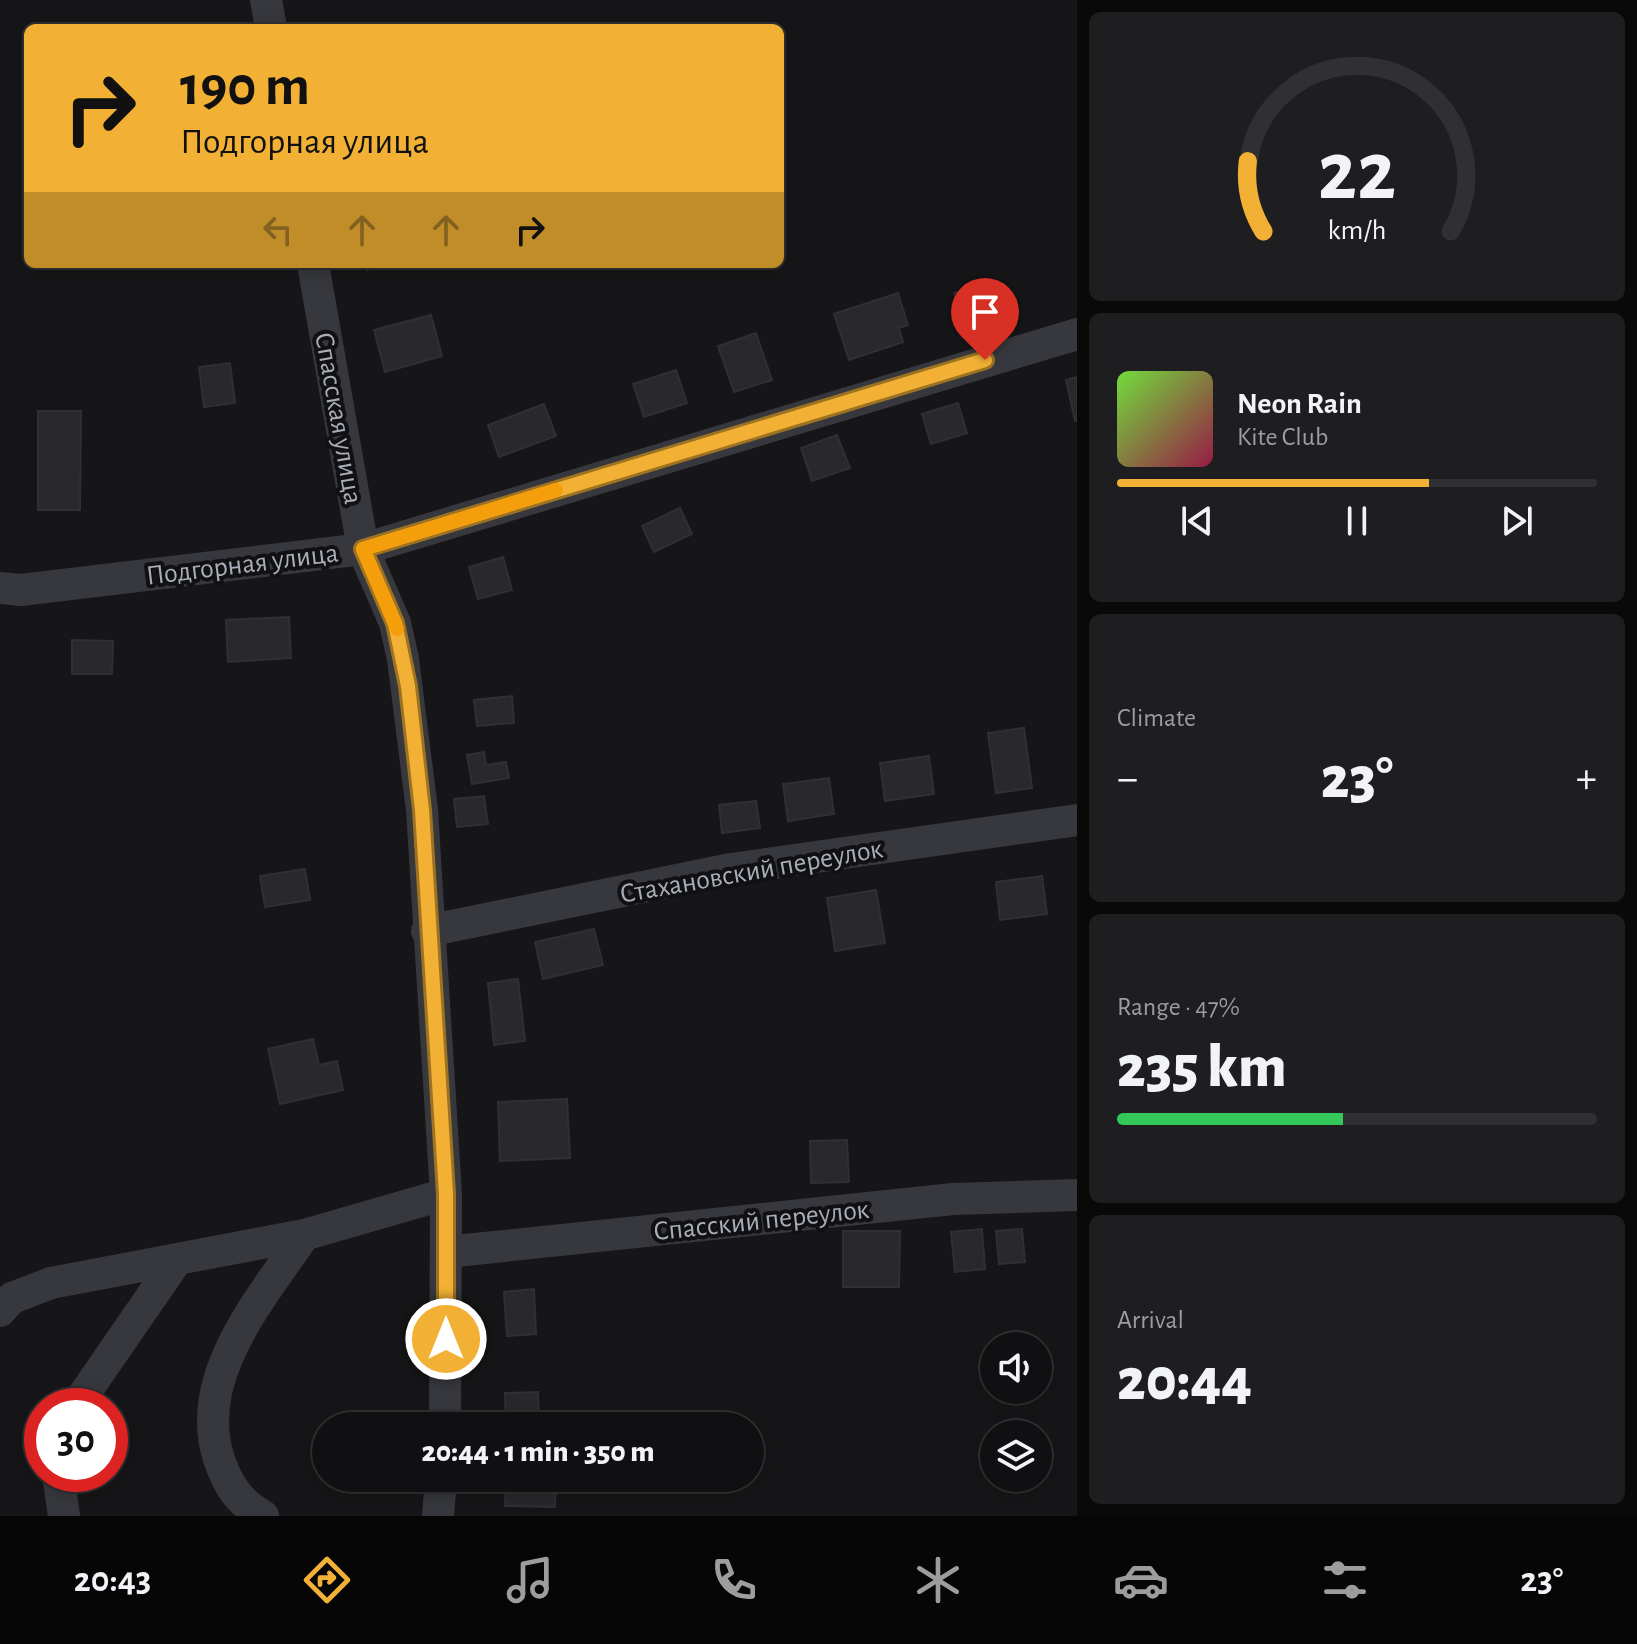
<!DOCTYPE html>
<meta charset="utf-8">
<style>
body{margin:0;font-family:"Alegreya Sans",sans-serif;background:#1e1e20;color:#f1f3f6;height:100vh;display:flex;flex-direction:column;font-size:30px;white-space:nowrap}
*{box-sizing:border-box;margin:0}
p{font-size:26px;color:#9c9d9f}
.icon{flex:none;width:44px;height:44px;fill:none;stroke:currentColor;stroke-width:2;stroke-linecap:round;stroke-linejoin:round}
.map{position:relative;flex:1;overflow:hidden}
.drawer{display:flex;flex-direction:column;gap:12px;padding:12px;background:#09090a;width:560px}
.drawer>*{flex:none}
.top-card{position:absolute;left:24px;top:24px;width:760px;height:244px;border-radius:12px;box-shadow:0 4px 20px #0003,0 0 0 2px #303032;background:#f2b134;color:#111;overflow:hidden}
.controls{position:absolute;left:980px;top:1332px;display:grid;gap:16px}
.controls a{display:grid;place-items:center;width:72px;height:72px;border-radius:50%;background:#101012;box-shadow:0 4px 20px #0003,0 0 0 2px #303032;font-size:40px}
.speed{position:absolute;left:24px;top:1388px;display:flex;gap:16px;font-size:40px;font-weight:700;text-align:center}
.speed>*{display:grid;place-content:center;width:104px;height:104px;border-radius:50%;background:#101012;box-shadow:0 4px 20px #0003,0 0 0 2px #303032;line-height:1}
.speed .limit{border:12px solid #d22;background:#fff;color:#111}
.pin{position:absolute;display:grid;place-items:center;width:68px;height:68px;color:#fff;margin:-82px -34px;border-radius:50% 50% 50% 0;rotate:-45deg;box-shadow:0 0 8px #0007}
.pin .icon{rotate:45deg}
.me{position:absolute;width:88px;margin:-44px;rotate:0deg;stroke-linejoin:round;filter:drop-shadow(0 0 6px #0008)}
.turn{display:flex;align-items:center;gap:28px;height:168px;padding:0 24px;font-size:36px}
.turn .icon{width:104px;height:104px;stroke-width:2.5}
.turn b{display:block;font-size:56px;line-height:68px}
.lanes{display:flex;align-items:center;height:76px;padding:0 24px;background:#0003;justify-content:center;gap:40px;direction:ltr}
.lanes .off{opacity:.35}
.big{font-size:60px;font-weight:800;line-height:1.1}
.drawer .widget{flex:1;display:flex;flex-direction:column;justify-content:center;gap:12px;min-width:0;padding:0 28px;border-radius:12px;background:#1e1e20}
.drawer .dial{align-items:center;gap:0}
.dial svg{height:208px;overflow:visible;fill:none;stroke:#303032;stroke-width:7;stroke-linecap:round;text-anchor:middle}
.dial text{fill:#f1f3f6;stroke:none}
.song{display:flex;align-items:center;gap:24px}
.cover{width:96px;height:96px;border-radius:12px;background:linear-gradient(135deg,hsl(100 70% 55%),hsl(340 70% 35%))}
.played{height:8px;border-radius:4px;background:linear-gradient(90deg,#f2b134 65%,#303032 65%)}
.keys{display:flex;justify-content:space-around;direction:ltr}
.heat{display:flex;justify-content:space-between;align-items:center;font-size:44px;direction:ltr}
.charge{height:12px;border-radius:6px;background:linear-gradient(90deg,#34c759 47%,#303032 0)}
.trip{position:absolute;left:312px;top:1412px;width:452px;height:80px;border-radius:40px;background:#101012;box-shadow:0 4px 20px #0003,0 0 0 2px #303032;font-weight:800;line-height:80px;text-align:center}
.tab-bar{display:flex;height:128px;justify-content:space-around;align-items:center;background:#060607;color:#9c9d9f}
.tab-bar .icon{width:56px;height:56px}
.tab-bar .active{color:#f2b134}
.tab-bar b{font-size:36px;color:#f1f3f6}
main{display:flex;flex:1;min-height:0}
.map>svg:first-child{display:block}
.building{fill:#29292c;stroke:#303034;stroke-width:2}
.lines{fill:none;stroke-linecap:round;stroke-linejoin:round}
.minor{stroke:#37383d;stroke-width:32}
.route-casing{stroke:#9d7322;stroke-width:20}
.route{stroke:#f2b134;stroke-width:14}
.slow{stroke:#f59e0b;stroke-width:14}
.labels{text-anchor:middle;stroke-width:8;stroke-linejoin:round;paint-order:stroke}
.street-label{font-size:28px;fill:#a8adb8;stroke:#111113}
</style>
<main>
<div class="map">
<svg width="1077" height="1516" viewBox="0 0 1077 1516">
<rect width="100%" height="100%" fill="#161618"/>
<path class="building" d="M366,264H392L367,270Z
M982,286L991,320L963,327L954,293Z
M898,293L908,325L899,328L903,342L849,360L834,314Z
M431,315L442,356L385,372L374,330Z
M756,333L772,380L734,392L718,346Z
M230,363L235,403L204,407L199,367Z
M676,370L687,403L644,417L633,384Z
M1077,377V421H1075L1066,380Z
M958,403L967,433L931,444L922,414Z
M544,404L556,436L499,457L488,425Z
M38,411H81L80,510H38Z
M837,435L850,468L812,481L801,448Z
M680,508L692,534L654,552L642,526Z
M503,557L512,590L478,599L469,567Z
M289,617L291,658L228,662L226,620Z
M72,640L113,641L112,674H72Z
M512,696L514,723L477,726L474,700Z
M1024,728L1032,788L996,793L988,733Z
M484,752L486,765L506,762L509,778L472,784L467,755Z
M929,756L934,794L885,801L880,763Z
M829,778L834,814L788,821L783,784Z
M484,796L488,824L457,827L454,799Z
M756,801L760,828L722,833L719,805Z
M305,869L310,900L265,907L260,876Z
M1042,876L1047,914L1000,920L996,882Z
M876,890L885,943L835,951L827,898Z
M594,929L603,965L543,979L535,942Z
M518,979L525,1041L494,1045L488,983Z
M313,1039L319,1065L337,1061L343,1090L280,1104L268,1049Z
M567,1099L570,1158L500,1161L498,1102Z
M847,1140L849,1182L811,1183L810,1141Z
M982,1229L985,1269L955,1272L951,1232Z
M1022,1229L1025,1262L999,1264L996,1231Z
M843,1231H900L899,1287H843Z
M534,1289L536,1334L507,1336L504,1292Z
M538,1392L539,1426H506L505,1393Z
M506,1478H556L555,1507L505,1506Z"/>
<g class="lines">
<path class="minor" d="M266,0L271,28
M313,264L363,549L395,623L403,659L422,810L446,1194L445,1426
M0,588L21,590L363,549L1077,334
M427,931L731,869L1077,820
M446,1252L953,1199L1077,1195
M0,1311L12,1298L51,1283L304,1235L446,1194
M76,1406L176,1261
M58,1474L64,1516
M263,1516C239,1502 228,1486 219,1459C192,1377 261,1299 304,1235
M438,1516L441,1478"/>
</g>
<g class="lines">
<defs>
<path id="route" d="M446,1339V1194L422,810L408,686L395,623L363,549L985,360"/>
</defs>
<use href="#route" class="route-casing"/>
<use href="#route" class="route"/>
<path class="slow" d="M397,629L363,549L556,490"/>
</g>
<g class="labels">
<g class="street-label">
<text transform="translate(340 418) rotate(80)" y="10">Спасская улица</text>
<text transform="translate(242 563) rotate(-7)" y="10">Подгорная улица</text>
<text transform="translate(751 870) rotate(-10)" y="10">Стахановский переулок</text>
<text transform="translate(761 1219) rotate(-6)" y="10">Спасский переулок</text>
</g>
</g>
</svg>
<div class="controls">
<a><svg class="icon" aria-label="sound" viewBox="0 0 24 24"><path d="M4 9h4l5-4v14l-5-4H4zM17 9q2 3 0 6"/></svg></a>
<a><svg class="icon" aria-label="layers" viewBox="0 0 24 24"><path d="M12 4l9 5-9 5-9-5zM3 14l9 5 9-5"/></svg></a>
</div>
<div class="speed"><div class="limit">30</div></div>
<div class="pin" style="left:985px;top:360px;background:#d93025"><svg class="icon" aria-label="arrive" viewBox="0 0 24 24"><path d="M6 21V4h12l-3 4 3 4H6"/></svg></div>
<svg class="me" style="left:446px;top:1339px" viewBox="-20 -20 40 40"><circle r="17" fill="#f2b134" stroke="#fff" stroke-width="3"/><path d="M0-11L8 9 0 5-8 9z" fill="#fff"/></svg>
<div class="trip">20:44 · 1 min · 350 m</div>
<div class="top-card">
<div class="turn"><svg class="icon" aria-label="right" viewBox="0 0 24 24"><path d="M7 20v-9h11M14 6l5 5-5 5"/></svg><div><b>190 m</b>Подгорная улица</div></div>
<div class="lanes"><svg class="icon off" aria-label="left" viewBox="0 0 24 24"><path d="M17 20v-9H6M10 6l-5 5 5 5"/></svg><svg class="icon off" aria-label="ahead" viewBox="0 0 24 24"><path d="M12 20V5M6 11l6-6 6 6"/></svg><svg class="icon off" aria-label="ahead" viewBox="0 0 24 24"><path d="M12 20V5M6 11l6-6 6 6"/></svg><svg class="icon" aria-label="right" viewBox="0 0 24 24"><path d="M7 20v-9h11M14 6l5 5-5 5"/></svg></div>
</div>
</div>
<section class="drawer">
<div class="widget dial"><svg viewBox="0 0 100 80">
<path d="M14 69A42 42 0 1 1 86 69"/>
<path d="M14 69A42 42 0 0 1 8 42" stroke="#f2b134"/>
<text x="50" y="56" font-size="32" font-weight="700">22</text>
<text x="50" y="72" font-size="11">km/h</text>
</svg></div>
<div class="widget">
<div class="song"><i class="cover"></i><div><b>Neon Rain</b><p>Kite Club</p></div></div>
<div class="played"></div>
<div class="keys"><svg class="icon" aria-label="previous" viewBox="0 0 24 24"><path d="M18 5L8 12l10 7zM5 5v14"/></svg><svg class="icon" aria-label="pause" viewBox="0 0 24 24"><path d="M8 5v14M16 5v14"/></svg><svg class="icon" aria-label="next" viewBox="0 0 24 24"><path d="M6 5l10 7-10 7zM19 5v14"/></svg></div>
</div>
<div class="widget"><p>Climate</p>
<div class="heat"><a>−</a><b class="big">23°</b><a>+</a></div>
</div>
<div class="widget"><p>Range · 47%</p><b class="big">235 km</b><div class="charge"></div></div>
<div class="widget"><p>Arrival</p><b class="big">20:44</b></div>
</section>
</main>
<nav class="tab-bar">
<b>20:43</b>
<svg class="icon active" aria-label="directions" viewBox="0 0 24 24"><path d="M12 3l9 9-9 9-9-9zM9 14v-3h6M13 9l2 2-2 2"/></svg>
<svg class="icon" aria-label="music" viewBox="0 0 24 24"><path d="M9 18V5l10-2v13"/><circle cx="6" cy="18" r="3"/><circle cx="16" cy="16" r="3"/></svg>
<svg class="icon" aria-label="phone" viewBox="0 0 24 24"><path d="M5 4h4l2 5-3 2q2 4 5 5l2-3 5 2v4C11 20 4 13 5 4z"/></svg>
<svg class="icon" aria-label="climate" viewBox="0 0 24 24"><path d="M12 3v18M4 7l16 10M4 17L20 7"/></svg>
<svg class="icon" aria-label="car" viewBox="0 0 24 24"><path d="M5 17H2v-5l4-1 3-4h7l3 4 3 1v5h-3M9 17h6M6 11h13"/><circle cx="7" cy="17" r="2"/><circle cx="17" cy="17" r="2"/></svg>
<svg class="icon" aria-label="filters" viewBox="0 0 24 24"><path d="M4 7h16M4 17h16"/><circle cx="9" cy="7" r="2"/><circle cx="15" cy="17" r="2"/></svg>
<b>23°</b>
</nav>
